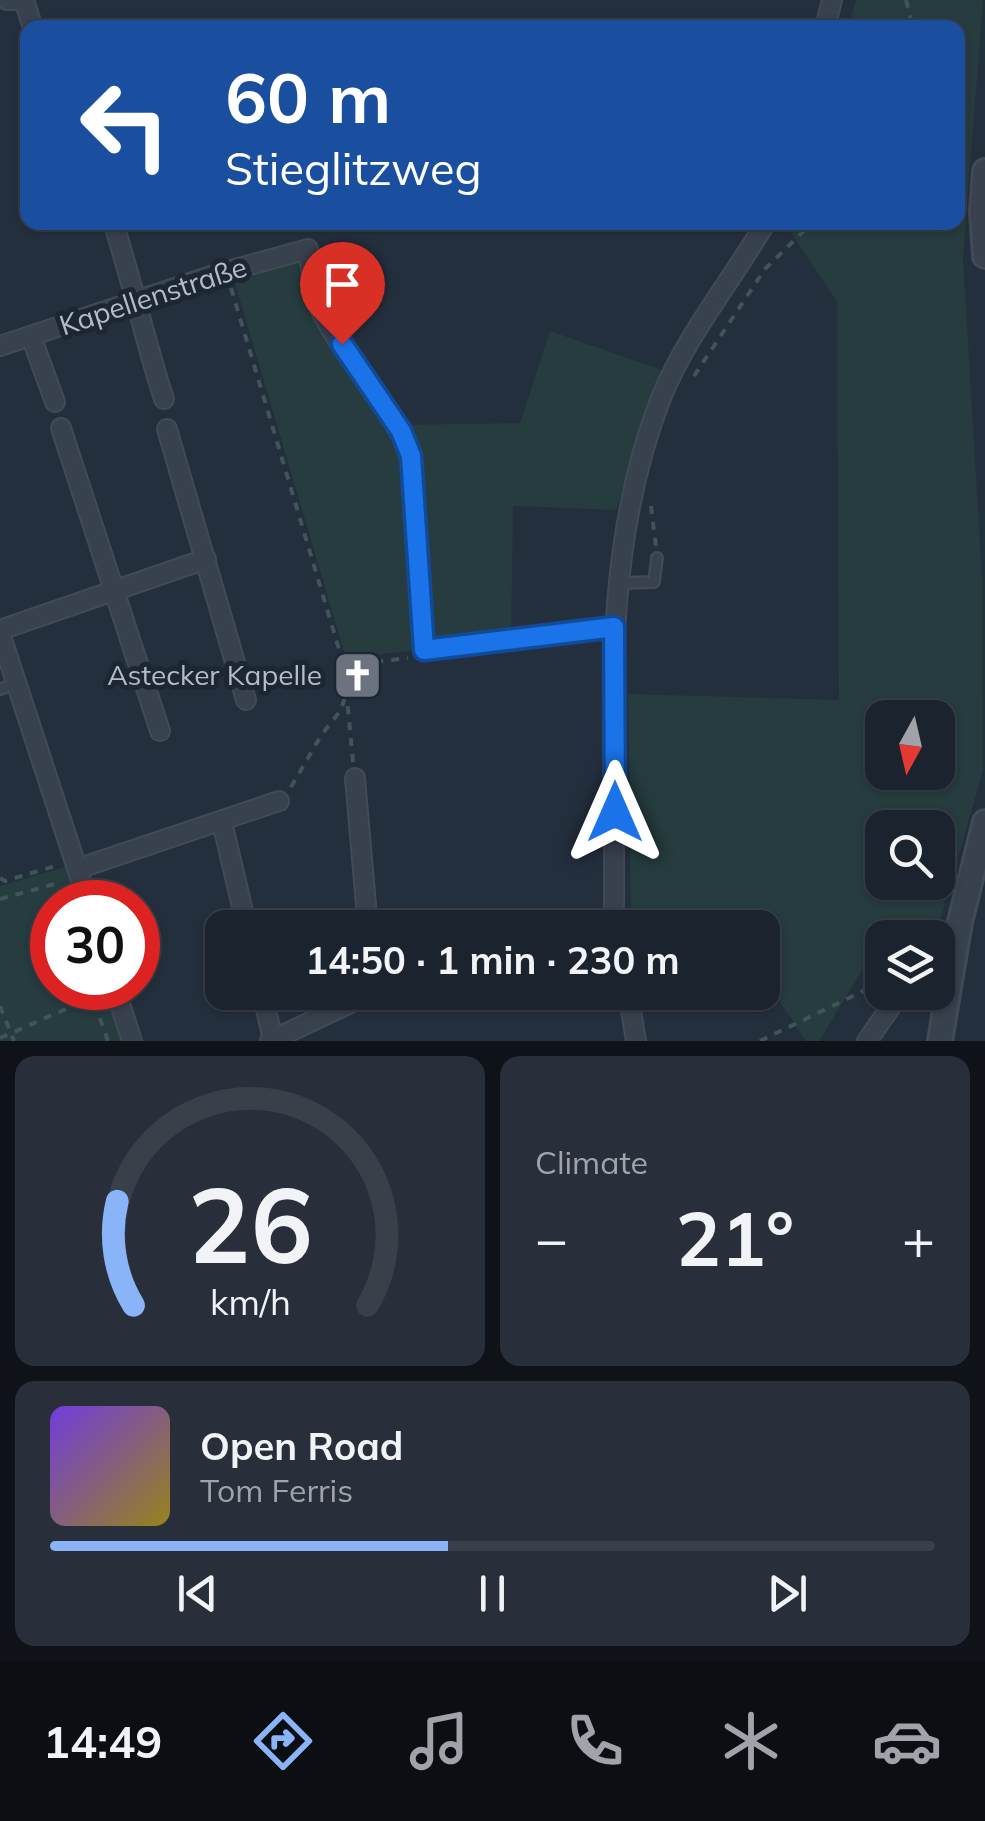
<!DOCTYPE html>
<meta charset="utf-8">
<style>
body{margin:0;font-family:Mulish,sans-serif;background:#282f3a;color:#f1f3f6;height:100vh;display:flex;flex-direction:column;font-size:38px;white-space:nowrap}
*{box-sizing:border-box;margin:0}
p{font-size:32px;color:#a0a4aa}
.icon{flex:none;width:55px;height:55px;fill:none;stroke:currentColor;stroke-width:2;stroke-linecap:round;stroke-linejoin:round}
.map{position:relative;height:1041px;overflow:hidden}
.panel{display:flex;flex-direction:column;gap:15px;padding:15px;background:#0f1319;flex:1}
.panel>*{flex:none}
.banner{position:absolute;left:20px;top:20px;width:945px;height:210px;border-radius:20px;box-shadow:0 2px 8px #0004,0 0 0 2px #39404a;background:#1a4fa0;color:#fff;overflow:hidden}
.needle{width:65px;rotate:188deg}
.controls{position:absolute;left:865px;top:700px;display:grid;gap:20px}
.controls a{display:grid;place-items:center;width:90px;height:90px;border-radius:20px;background:#1b232e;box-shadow:0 2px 8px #0004,0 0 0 2px #39404a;font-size:50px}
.speed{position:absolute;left:30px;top:880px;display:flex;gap:20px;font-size:50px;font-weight:700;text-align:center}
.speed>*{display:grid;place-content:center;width:130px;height:130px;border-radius:50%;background:#1b232e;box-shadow:0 2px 8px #0004,0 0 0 2px #39404a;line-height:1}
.speed .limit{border:15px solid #d22;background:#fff;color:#111}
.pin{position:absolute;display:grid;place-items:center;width:85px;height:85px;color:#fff;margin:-102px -42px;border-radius:50% 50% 50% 0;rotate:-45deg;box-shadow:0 0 10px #0007}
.pin .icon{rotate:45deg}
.me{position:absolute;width:110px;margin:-55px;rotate:0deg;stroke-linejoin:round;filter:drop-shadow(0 0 8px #0008)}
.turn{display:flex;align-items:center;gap:35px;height:210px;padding:0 40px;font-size:45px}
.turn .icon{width:130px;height:130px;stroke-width:2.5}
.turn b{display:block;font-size:70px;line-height:85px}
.big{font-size:75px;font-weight:700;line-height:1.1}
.panel .widget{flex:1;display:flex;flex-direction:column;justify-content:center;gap:15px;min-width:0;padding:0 35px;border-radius:20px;background:#282f3a}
.panel .dial{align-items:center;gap:0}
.dial svg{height:260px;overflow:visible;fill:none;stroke:#39404a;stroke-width:7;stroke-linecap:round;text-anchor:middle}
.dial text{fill:#f1f3f6;stroke:none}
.song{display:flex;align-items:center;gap:30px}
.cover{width:120px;height:120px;border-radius:15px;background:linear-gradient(135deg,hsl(260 70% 55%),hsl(50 70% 35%))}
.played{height:10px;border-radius:5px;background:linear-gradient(90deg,#8ab4f8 45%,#39404a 45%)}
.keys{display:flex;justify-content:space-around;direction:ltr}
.heat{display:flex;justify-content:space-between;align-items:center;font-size:55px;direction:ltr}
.panel .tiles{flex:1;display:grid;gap:15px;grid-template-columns:1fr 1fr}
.widget:last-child{grid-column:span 2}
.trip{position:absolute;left:205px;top:910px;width:575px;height:100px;border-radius:20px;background:#1b232e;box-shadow:0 2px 8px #0004,0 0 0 2px #39404a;font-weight:700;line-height:100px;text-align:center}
.tab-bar{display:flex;height:160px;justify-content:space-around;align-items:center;background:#0b0e12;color:#a0a4aa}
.tab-bar .icon{width:70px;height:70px}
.tab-bar .selected{color:#8ab4f8}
.tab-bar b{font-size:45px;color:#f1f3f6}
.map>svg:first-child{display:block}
.green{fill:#263c3f;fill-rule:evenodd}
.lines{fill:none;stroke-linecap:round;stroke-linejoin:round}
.service-casing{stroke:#414a57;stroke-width:14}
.minor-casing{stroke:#414a57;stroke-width:22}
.tertiary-casing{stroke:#414a57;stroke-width:28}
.path{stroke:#3f5557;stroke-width:4;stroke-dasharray:8 8;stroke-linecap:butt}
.service{stroke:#38414e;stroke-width:9}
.minor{stroke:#38414e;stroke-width:18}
.tertiary{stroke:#38414e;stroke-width:22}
.route-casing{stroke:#114b97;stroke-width:25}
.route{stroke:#1a73e8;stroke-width:18}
.labels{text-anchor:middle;stroke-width:10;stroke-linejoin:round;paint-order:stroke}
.street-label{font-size:28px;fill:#b4bcc9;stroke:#1d2633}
.poi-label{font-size:28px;fill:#b4bcc9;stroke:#1d2633;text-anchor:end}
</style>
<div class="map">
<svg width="985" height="1041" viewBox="0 0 985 1041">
<rect width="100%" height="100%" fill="#242f3e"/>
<path class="green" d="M856,0H983L963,258L982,578L983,771L940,920L909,937L882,938V953L868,961L819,1041H806L763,976L762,928L631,927L628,694L839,700L837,302L788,228L790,222H958V28L849,27ZM882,718H938V772H882ZM882,828H938V882H882Z
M308,249L315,294L397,425L520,423L550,331L665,371L616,510L513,506L511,640L346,658L231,270Z
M65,867L77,902H52V988H105L123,1041H0V886Z"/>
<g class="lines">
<defs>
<path id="service" d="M621,583L654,582L657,558
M0,689L17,684"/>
<path id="minor" d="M7,0H24L33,28
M825,28L832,0
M113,222C132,281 145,341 164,399
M31,336L55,402
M0,346L217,274L308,249C312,272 313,296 324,317C350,366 390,405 411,457L424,649L614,627
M61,428L160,731
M167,429L246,700
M0,630L206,559
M0,633L88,902
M355,778L368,928
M222,822L247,928
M77,869L279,801
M617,928L614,909C616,737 597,562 661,398C687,334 731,282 766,222
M938,940L957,943
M115,988L132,1041
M262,992L273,1040
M628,992L636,1041
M270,1041L374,992
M867,1041L901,992"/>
<path id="tertiary" d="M985,171L982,211L985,256
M940,1041L960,922L985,822"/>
</defs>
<use href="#service" class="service-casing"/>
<use href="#minor" class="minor-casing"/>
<use href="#tertiary" class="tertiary-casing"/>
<path class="path" d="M906,0L913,28
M231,288L344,666
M694,376L765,269L813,222
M651,506L656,547
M353,762L344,666L408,658
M291,787L322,734L341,710L345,697
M0,878L5,881L55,866
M0,899L55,884L61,902
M89,988L108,1041
M0,1006L14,1041
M0,1038L93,997
M760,1041L882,982"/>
<use href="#service" class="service"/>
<use href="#minor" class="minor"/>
<use href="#tertiary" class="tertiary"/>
</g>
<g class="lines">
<defs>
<path id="route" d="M342,344L401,431L411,456L424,650L614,627L615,812"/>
</defs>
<use href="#route" class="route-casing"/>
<use href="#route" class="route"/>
</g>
<defs>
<symbol id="church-square" viewBox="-11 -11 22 22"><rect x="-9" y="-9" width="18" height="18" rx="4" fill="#6b7280" stroke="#1d2633"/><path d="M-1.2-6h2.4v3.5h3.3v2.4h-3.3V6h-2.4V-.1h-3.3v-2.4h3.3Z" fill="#fff"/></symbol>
</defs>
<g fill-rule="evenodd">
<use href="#church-square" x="330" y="648" width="55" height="55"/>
</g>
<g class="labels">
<g class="street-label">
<text transform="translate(153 296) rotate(-18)" y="10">Kapellenstraße</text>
</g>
<g class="poi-label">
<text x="322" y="685">Astecker Kapelle</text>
</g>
</g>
</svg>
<div class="controls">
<a><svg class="needle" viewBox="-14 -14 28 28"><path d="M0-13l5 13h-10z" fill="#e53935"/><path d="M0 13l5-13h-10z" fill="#a0a4aa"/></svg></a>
<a><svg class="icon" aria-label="search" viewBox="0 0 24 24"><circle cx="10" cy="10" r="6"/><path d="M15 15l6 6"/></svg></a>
<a><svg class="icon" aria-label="layers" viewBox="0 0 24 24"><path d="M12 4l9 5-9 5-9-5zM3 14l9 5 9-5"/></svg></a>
</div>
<div class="speed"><div class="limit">30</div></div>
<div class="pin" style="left:342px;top:344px;background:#d93025"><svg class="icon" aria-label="arrive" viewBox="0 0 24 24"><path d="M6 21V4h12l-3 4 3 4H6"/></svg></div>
<svg class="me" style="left:615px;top:812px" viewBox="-20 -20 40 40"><path d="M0-17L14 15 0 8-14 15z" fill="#1a73e8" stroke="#fff" stroke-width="4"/></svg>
<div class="trip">14:50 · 1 min · 230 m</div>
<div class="banner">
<div class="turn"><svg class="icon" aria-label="left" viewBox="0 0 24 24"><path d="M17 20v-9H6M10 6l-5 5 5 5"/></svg><div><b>60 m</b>Stieglitzweg</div></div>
</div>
</div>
<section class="panel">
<div class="tiles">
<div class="widget dial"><svg viewBox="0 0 100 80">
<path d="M14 69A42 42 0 1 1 86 69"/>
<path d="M14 69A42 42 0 0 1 9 37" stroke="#8ab4f8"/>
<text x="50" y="56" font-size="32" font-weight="700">26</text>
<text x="50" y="72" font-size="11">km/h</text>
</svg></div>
<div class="widget"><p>Climate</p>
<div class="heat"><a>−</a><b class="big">21°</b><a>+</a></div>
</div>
<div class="widget">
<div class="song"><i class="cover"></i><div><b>Open Road</b><p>Tom Ferris</p></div></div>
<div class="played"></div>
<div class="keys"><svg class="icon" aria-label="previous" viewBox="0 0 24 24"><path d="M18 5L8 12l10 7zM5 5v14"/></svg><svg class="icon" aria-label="pause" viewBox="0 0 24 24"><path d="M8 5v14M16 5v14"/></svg><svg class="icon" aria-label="next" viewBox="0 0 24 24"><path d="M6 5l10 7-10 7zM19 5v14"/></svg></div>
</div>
</div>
</section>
<nav class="tab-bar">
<b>14:49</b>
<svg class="icon selected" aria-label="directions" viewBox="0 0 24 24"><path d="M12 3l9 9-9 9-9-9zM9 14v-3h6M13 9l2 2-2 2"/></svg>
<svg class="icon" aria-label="music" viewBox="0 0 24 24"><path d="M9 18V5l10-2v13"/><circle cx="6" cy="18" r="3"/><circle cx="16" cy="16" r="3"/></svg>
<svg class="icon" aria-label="phone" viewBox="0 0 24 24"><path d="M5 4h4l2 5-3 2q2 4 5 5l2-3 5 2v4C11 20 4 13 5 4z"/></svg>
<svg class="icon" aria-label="climate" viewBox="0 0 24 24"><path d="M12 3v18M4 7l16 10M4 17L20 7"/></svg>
<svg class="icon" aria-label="car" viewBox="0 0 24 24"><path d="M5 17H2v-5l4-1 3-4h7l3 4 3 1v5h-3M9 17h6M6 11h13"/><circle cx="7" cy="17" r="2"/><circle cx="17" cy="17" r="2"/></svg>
</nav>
